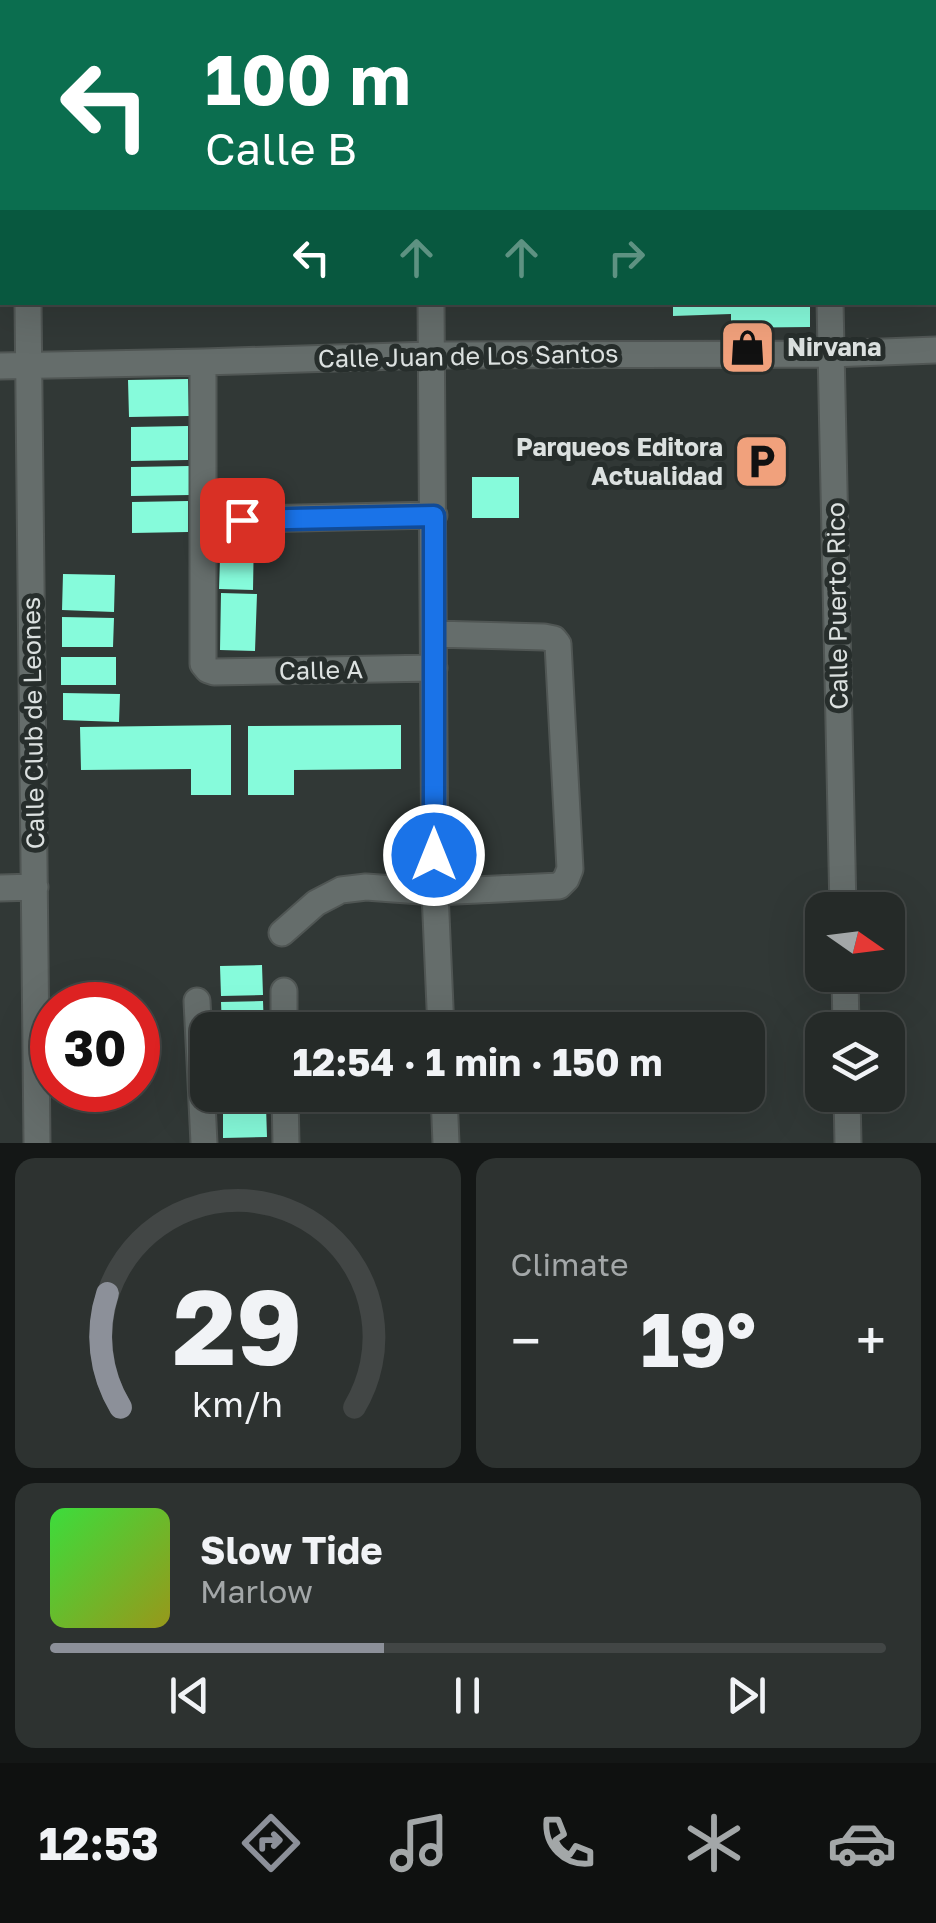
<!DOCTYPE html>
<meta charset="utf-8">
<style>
body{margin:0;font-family:"Golos Text",sans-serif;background:#2d3230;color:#f1f3f6;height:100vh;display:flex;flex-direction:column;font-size:38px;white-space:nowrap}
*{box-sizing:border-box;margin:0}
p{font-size:32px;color:#a3a7a8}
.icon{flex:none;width:55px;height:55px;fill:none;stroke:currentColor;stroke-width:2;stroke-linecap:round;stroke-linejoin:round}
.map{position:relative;height:1143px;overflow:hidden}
.panel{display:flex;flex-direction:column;gap:15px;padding:15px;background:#141716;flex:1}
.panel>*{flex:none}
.guide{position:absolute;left:0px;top:0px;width:938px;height:305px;box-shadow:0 10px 40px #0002,0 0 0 2px #424645;background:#0b6e4f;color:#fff;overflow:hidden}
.needle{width:65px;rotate:104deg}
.fabs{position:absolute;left:805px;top:892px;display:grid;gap:20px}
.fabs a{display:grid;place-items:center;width:100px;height:100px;border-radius:20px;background:#252a28;box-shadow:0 10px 40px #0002,0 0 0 2px #424645;font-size:50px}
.speed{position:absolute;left:30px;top:982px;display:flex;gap:20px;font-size:50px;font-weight:700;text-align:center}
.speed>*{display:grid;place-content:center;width:130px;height:130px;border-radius:50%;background:#252a28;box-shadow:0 10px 40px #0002,0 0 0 2px #424645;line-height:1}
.speed .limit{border:15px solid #d22;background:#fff;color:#111}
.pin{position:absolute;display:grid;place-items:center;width:85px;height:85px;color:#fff;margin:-42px;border-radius:20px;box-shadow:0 5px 15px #0006}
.me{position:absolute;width:110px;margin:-55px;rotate:0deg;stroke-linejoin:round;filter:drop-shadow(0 0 8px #0008)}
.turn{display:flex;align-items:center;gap:35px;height:210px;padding:0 40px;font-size:45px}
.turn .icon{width:130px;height:130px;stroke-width:2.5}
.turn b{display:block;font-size:70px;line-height:85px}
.lanes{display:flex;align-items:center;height:95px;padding:0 40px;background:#0003;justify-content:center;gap:50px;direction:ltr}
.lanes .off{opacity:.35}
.big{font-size:75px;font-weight:700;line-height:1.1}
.panel .widget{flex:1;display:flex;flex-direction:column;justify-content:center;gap:15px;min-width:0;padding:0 35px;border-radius:20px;background:#2d3230}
.panel .dial{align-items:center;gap:0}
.dial svg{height:260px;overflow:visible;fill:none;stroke:#424645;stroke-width:7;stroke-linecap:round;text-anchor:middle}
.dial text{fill:#f1f3f6;stroke:none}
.song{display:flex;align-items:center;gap:30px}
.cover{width:120px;height:120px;border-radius:15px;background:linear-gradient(135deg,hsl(120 70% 55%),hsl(60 70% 35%))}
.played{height:10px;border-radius:5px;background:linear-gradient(90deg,#8c9099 40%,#424645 40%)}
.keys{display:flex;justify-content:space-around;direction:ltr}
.heat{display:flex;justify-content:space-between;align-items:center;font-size:55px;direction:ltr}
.panel .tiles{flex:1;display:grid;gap:15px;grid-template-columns:1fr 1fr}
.widget:last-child{grid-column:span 2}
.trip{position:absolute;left:190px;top:1012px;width:575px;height:100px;border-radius:20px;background:#252a28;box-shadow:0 10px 40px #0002,0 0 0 2px #424645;font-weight:700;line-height:100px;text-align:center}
.tabs{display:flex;height:160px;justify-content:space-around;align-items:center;background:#0f1110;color:#a3a7a8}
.tabs .icon{width:70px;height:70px}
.tabs .on{color:#8c9099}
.tabs b{font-size:45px;color:#f1f3f6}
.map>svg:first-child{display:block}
.building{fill:#86fbdb}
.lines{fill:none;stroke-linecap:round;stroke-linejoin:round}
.minor-casing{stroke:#505654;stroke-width:29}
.minor{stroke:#656d6b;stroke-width:25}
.route-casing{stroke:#114b97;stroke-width:25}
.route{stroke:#1a73e8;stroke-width:18}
.labels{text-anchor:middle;stroke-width:10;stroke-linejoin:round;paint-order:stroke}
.poi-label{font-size:25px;font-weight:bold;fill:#dce1e0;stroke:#272e2c;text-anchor:start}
.street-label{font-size:25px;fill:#dce1e0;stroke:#272e2c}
</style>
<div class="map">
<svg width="936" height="1143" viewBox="0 0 936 1143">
<rect width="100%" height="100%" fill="#313836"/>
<path class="building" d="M673,302H810V327L731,328V314L673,316Z
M188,379L189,416L129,417L128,380Z
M188,426V460L131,461V427Z
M190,466V495L131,496V467Z
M472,477H519V518H472Z
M188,501V532L132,533V502Z
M221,530L254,531L253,590L219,589Z
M63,574L115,575L114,612L62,610Z
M221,593L257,594L255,651L220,650Z
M62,617L114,618L113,647H62Z
M61,657H116V685H61Z
M63,693L120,694L119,722L63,720Z
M231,725V795H191V769L81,770L80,727Z
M401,725V769L294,770V795H248V726Z
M262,965L263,995L221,996L220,966Z
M263,1001L264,1030H222L221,1002Z
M222,1095H268V1101L222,1102Z
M266,1106L267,1137L223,1138V1107Z"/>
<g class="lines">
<defs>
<path id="minor" d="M21,0V2
M559,0V2
M828,1L843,0
M300,2L378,0
M426,2V0
M0,112H2
M28,302L37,1143
M431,302L435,892L441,1030
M830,302L843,910
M203,362V664L208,670L214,672L434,668
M0,366L203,362L431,355L830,354L936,350
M203,520L434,515
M0,888L35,887
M282,933L316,903L341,890L366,887L435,892L559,886L566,879L570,869L558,644L554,639L544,637L434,634
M845,975L846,1030
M284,991V1030
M197,1001L204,1143
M285,1095L286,1143
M444,1095L446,1143
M847,1095L848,1143"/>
</defs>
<use href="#minor" class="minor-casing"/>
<use href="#minor" class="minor"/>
</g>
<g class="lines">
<defs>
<path id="route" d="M242,520L434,516V855"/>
</defs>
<use href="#route" class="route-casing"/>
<use href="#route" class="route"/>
</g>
<defs>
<symbol id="shop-square" viewBox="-11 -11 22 22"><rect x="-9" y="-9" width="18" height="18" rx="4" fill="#f1a17c" stroke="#272e2c"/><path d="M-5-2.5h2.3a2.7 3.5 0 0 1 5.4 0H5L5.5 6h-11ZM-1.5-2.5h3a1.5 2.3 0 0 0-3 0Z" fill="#111"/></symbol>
<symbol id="parking-square" viewBox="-11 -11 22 22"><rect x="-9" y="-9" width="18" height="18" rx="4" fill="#f1a17c" stroke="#272e2c"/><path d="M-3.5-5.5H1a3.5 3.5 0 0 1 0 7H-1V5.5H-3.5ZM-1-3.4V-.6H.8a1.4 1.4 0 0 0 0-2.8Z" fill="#111"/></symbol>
</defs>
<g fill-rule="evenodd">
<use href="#shop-square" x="716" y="316" width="63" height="63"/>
<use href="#parking-square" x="730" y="430" width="63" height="63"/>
</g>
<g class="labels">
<g class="poi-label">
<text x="787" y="356">Nirvana</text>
<text x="723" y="456" text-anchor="end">Parqueos Editora<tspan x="723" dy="29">Actualidad</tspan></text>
</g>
<g class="street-label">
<text transform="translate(468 356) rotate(-1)" y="9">Calle Juan de Los Santos</text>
<text transform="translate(837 606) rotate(-91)" y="9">Calle Puerto Rico</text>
<text transform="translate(321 670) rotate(-1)" y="9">Calle A</text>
<text transform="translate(33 723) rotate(-91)" y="9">Calle Club de Leones</text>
</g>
</g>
</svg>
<div class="fabs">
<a><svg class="needle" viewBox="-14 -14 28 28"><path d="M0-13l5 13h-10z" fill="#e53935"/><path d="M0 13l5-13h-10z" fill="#a3a7a8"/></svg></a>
<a><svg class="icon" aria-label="layers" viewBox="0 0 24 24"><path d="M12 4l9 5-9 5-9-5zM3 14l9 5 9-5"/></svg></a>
</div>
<div class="speed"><div class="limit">30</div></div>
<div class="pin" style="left:242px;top:520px;background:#d93025"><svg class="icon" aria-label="arrive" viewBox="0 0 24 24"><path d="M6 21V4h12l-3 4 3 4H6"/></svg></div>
<svg class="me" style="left:434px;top:855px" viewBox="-20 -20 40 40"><circle r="17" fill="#1a73e8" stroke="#fff" stroke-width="3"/><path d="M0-11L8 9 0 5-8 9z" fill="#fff"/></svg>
<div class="trip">12:54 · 1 min · 150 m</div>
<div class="guide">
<div class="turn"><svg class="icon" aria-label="left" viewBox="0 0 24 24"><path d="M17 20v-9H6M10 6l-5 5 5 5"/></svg><div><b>100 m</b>Calle B</div></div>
<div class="lanes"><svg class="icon" aria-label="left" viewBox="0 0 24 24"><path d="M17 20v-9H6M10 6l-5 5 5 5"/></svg><svg class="icon off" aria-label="ahead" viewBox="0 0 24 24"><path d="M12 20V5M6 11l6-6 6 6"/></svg><svg class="icon off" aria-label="ahead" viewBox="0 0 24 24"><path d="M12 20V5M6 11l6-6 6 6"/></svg><svg class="icon off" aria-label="right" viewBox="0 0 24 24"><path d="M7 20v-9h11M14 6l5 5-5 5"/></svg></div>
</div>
</div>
<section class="panel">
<div class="tiles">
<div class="widget dial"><svg viewBox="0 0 100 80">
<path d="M14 69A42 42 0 1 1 86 69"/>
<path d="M14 69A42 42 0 0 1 10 34" stroke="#8c9099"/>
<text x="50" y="56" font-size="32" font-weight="700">29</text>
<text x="50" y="72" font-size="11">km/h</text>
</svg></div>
<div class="widget"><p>Climate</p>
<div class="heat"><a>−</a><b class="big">19°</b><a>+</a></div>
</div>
<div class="widget">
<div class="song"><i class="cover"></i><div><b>Slow Tide</b><p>Marlow</p></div></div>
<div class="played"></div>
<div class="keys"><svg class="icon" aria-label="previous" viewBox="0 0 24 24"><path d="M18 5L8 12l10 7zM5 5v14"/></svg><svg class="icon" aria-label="pause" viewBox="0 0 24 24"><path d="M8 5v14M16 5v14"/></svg><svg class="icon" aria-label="next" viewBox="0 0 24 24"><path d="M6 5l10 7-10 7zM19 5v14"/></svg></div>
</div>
</div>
</section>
<nav class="tabs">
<b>12:53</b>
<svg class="icon on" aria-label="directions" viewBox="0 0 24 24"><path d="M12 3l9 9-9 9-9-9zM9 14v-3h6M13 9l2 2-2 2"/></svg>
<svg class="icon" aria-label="music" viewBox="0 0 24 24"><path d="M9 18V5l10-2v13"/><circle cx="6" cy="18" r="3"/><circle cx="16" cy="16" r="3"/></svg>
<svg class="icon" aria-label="phone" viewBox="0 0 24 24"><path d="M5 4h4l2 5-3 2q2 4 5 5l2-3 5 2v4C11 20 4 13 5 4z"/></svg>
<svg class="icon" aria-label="climate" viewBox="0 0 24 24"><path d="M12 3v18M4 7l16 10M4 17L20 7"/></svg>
<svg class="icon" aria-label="car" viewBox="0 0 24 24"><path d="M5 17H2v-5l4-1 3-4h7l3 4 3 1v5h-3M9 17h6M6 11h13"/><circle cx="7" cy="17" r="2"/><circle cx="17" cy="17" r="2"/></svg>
</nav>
